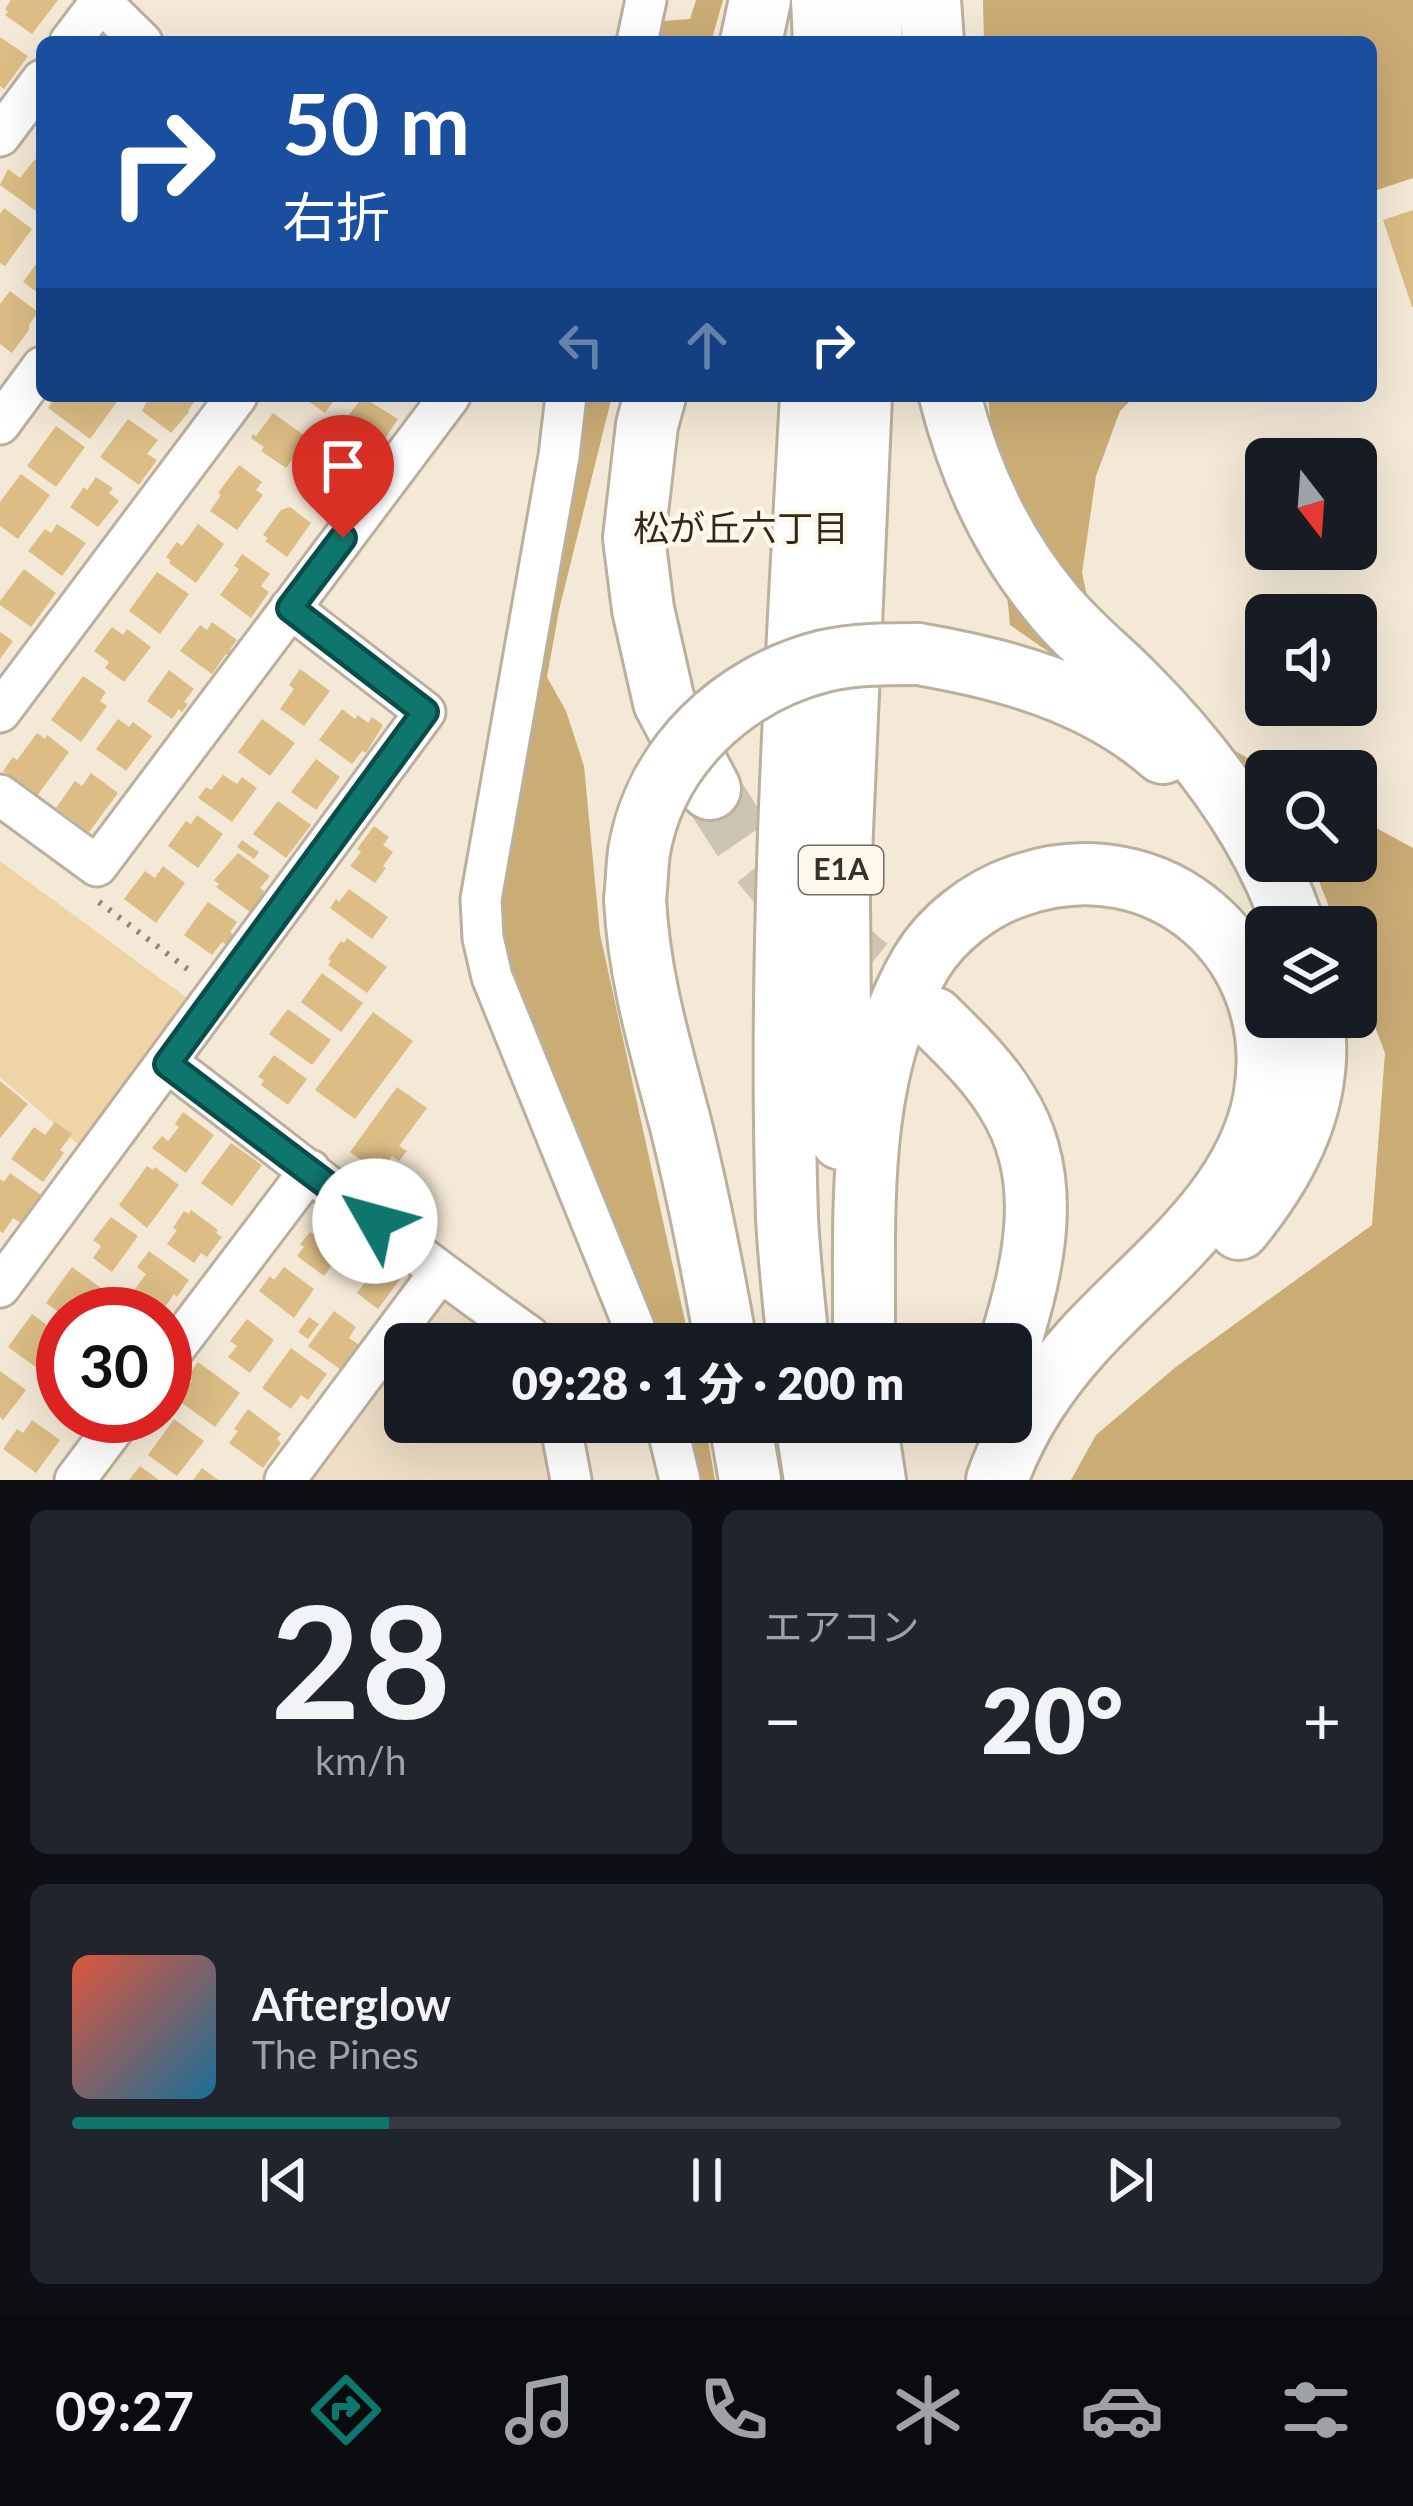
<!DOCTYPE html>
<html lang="ja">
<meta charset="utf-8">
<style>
body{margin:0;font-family:Lato,"Noto Sans JP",sans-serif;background:#20242c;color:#f1f3f6;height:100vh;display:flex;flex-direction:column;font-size:45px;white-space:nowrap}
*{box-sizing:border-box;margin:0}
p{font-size:39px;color:#9ea1a6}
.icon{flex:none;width:66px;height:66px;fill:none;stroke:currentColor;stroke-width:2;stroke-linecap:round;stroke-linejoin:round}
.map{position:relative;height:1480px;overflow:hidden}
.side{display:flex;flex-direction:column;gap:30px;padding:30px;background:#0d0f14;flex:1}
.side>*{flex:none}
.hud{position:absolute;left:36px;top:36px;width:1341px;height:366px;border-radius:18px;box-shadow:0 12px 48px #0002;background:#1a4fa0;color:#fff;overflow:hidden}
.needle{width:78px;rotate:163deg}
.fabs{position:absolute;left:1245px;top:438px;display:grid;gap:24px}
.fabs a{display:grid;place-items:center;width:132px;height:132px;border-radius:18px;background:#171b24;box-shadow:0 12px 48px #0002;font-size:60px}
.speed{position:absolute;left:36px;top:1287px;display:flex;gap:24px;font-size:60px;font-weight:700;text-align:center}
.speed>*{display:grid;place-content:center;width:156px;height:156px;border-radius:50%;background:#171b24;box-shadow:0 12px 48px #0002;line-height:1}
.speed .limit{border:18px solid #d22;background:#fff;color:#111}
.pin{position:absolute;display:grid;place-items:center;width:102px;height:102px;color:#fff;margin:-123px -51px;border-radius:50% 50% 50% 0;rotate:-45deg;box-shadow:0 0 12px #0007}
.pin .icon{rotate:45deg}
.me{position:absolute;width:132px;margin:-66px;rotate:308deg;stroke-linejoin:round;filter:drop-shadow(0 0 9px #0008)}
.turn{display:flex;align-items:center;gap:42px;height:252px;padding:0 48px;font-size:54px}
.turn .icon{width:156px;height:156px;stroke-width:2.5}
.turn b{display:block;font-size:84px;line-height:102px}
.lanes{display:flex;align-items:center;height:114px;padding:0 48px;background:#0003;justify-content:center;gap:60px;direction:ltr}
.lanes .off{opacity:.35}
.big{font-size:90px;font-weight:800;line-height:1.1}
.side .widget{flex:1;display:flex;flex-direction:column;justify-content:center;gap:18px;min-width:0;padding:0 42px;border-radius:18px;background:#20242c}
.side .dial{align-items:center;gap:0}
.dial b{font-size:156px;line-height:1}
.song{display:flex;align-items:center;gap:36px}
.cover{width:144px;height:144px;border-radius:18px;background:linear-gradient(135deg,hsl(10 70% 55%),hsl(200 70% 35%))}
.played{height:12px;border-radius:6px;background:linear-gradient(90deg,#0f766e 25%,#363941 25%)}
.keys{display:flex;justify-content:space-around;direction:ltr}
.heat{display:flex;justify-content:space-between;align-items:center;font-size:66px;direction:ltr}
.side .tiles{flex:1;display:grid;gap:30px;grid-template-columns:1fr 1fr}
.widget:last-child{grid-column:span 2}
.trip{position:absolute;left:384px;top:1323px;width:648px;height:120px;border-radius:18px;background:#171b24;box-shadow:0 12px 48px #0002;font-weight:800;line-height:120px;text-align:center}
.dock{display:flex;height:192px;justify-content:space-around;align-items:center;background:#090b0e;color:#9ea1a6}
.dock .icon{width:84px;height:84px}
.dock .active{color:#0f766e}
.dock b{font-size:54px;color:#f1f3f6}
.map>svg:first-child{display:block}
.built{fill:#eddec5}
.green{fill:#efd5a6}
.forest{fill:#caac75}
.building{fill:#dbbd85}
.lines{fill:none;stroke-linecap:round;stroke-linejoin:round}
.highway-tunnel{stroke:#cec4b4;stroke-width:60;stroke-dasharray:60 30;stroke-linecap:butt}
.minor-casing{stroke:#bbb09d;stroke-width:45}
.highway-casing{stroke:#bbb09d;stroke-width:66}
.path{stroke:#8e877a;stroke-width:6;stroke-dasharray:3 9;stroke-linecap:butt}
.minor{stroke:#fff;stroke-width:39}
.highway{stroke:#fff;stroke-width:60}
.highway-bridge-casing{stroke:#bbb09d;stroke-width:66;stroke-linecap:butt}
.highway-bridge{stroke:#fff;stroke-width:60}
.route-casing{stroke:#0a4d48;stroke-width:30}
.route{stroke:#0f766e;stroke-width:21}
.labels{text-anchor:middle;stroke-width:9;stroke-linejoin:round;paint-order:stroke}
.shield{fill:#fef7eb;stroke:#736d65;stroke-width:3}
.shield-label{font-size:30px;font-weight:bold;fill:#37322b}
.neighbourhood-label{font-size:36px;fill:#312819;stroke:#fef7eb}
</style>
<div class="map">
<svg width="1413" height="1480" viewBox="0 0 1413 1480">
<rect width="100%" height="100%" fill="#f4e9d6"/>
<path class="built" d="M455,1300L517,1344H407L437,1303Z
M405,1346V1422H542L552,1480H306Z"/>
<path class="green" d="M0,861L187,998L78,1144L0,1077Z"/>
<path class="forest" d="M696,0H723L711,42H659L664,21L690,19Z
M983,0H1413V178L1371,192V42H984Z
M583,396H612L559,610L547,677L566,711L584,766L600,934L690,1344H663L526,1024L501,943L504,885L529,738L543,628Z
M988,396H1135L1120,411L1096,476L1082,573L1106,681L1272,771H1266V802L1010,625Z
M1356,817L1413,848V1480H1071L1096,1435L1177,1366L1372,1225L1385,1053L1356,976V927H1337L1311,861H1356Z
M685,1422H705L715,1480H699Z"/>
<path class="building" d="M11,0H58L32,34L5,15L8,12L5,9Z
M0,37L28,56L4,89L0,86Z
M35,159L42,165V211L40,214L0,185L8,169L20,178Z
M4,208L32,229L5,266L0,263V214Z
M1413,210V307H1412L1383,220Z
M42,256V296L23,282Z
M10,291L38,312L29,325V330L12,353L0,344V304Z
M56,396H81L86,400L89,396H115L119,399L90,439L48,408Z
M149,396H198L188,411L189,412L171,433L142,411Z
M301,396H337L325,413Z
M362,397L398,419L377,451L366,443L358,454L343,443L349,436L342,425Z
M273,413L308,438L286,468L261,451L264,447L251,438L253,434L256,436Z
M128,419L158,440L147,454L157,460L139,485L100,457Z
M56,426L85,447L56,487L27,466Z
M328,456L359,479L340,505L325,494L319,504L302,492Z
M239,465L262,482L256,490L263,495L237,530L210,511L221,495L218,493Z
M21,474L50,495L18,539L0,526V502Z
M96,477L113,488L109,493L119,501L98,527L70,507L84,487L87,490Z
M290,507L311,523L287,557L265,541L268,538L263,535L281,510Z
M57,524L86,543L62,576L28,551L45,529L51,533Z
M198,524L224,544L196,583L169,563L171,561L166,557L177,542L182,546Z
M242,554L270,574L261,586L269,592L251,618L220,595L239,569L234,566Z
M24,569L56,593L31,627L0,605V601Z
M157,572L189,594L160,634L129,611Z
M212,622L237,640L230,649L233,651L229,656L226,654L212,674L180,651L200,625L207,630Z
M112,627L123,635L127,629L151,647L124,682L105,668L109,662L94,651Z
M0,632L13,641L0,659Z
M300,669L330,691L304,726L280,709L294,689L289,685Z
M169,670L194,689L184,702L188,704L182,712L179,709L172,719L147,701Z
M83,676L106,692L100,701L107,706L81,742L51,720Z
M342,709L355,719L358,715L368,723L372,717L383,725L366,753L362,751L352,764L319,740Z
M118,719L129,727L133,722L152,736L126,771L96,749Z
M262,719L295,743L270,776L238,752Z
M37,733L45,739L47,735L69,752L37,796L3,771L13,757L17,760Z
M316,759L340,777L316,810L291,792Z
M91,773L118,793L89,832L56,808L75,781L82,786Z
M223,775L237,784L242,777L257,788L232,822L198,798L206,787L211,790Z
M278,801L311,825L286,858L253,834Z
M197,815L223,834L198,868L168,846L186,821L191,824Z
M374,826L389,837L383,845L393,852L383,866L386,868L375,883L350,866L361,852L357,849Z
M242,840L259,852L254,859L237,847Z
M238,853L270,876L260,888L265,892L250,912L216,887L219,884L214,880Z
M163,866L185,883L156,923L124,899L145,871L155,878Z
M349,889L388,917L372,939L330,908L336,899L339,902Z
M208,902L237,922L230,932L234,935L227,945L222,942L212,955L184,935Z
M347,938L387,967L367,993L328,965L331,961L328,959L341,941L344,943Z
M322,973L363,1003L341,1032L301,1002Z
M288,1009L331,1040L312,1065L269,1034Z
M373,1012L413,1041L355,1119L315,1090Z
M274,1055L307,1079L288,1105L261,1085L264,1080L258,1077Z
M0,1081L28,1104L0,1138Z
M397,1087L427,1108L399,1146L407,1151L399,1161L392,1156L379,1173L350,1152Z
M183,1112L214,1135L186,1173L152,1148L162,1136L168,1141L179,1127L175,1124Z
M55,1122L72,1134L60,1150L64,1153L43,1182L11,1159L34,1127L45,1135Z
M231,1143L262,1165L232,1206L201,1183Z
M147,1166L153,1170L155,1167L179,1185L147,1228L119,1205Z
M10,1173L41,1195L21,1223L13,1218L3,1233L0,1231V1179L4,1182Z
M191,1210L218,1230L216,1233L222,1237L207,1257L201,1253L194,1263L167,1244L177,1230L173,1228L184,1211L189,1214Z
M111,1217L138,1236L112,1272L93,1258L101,1246L93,1240Z
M323,1220L350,1240L324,1276L297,1256L304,1247L300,1244L310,1232L313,1234Z
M377,1249L406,1271L378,1309L357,1293L376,1267L368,1261Z
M149,1251L189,1280L177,1297L174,1294L160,1314L132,1293L146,1274L137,1267Z
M72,1267L101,1288L82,1314H61L46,1303Z
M284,1267L314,1289L294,1318L259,1291L270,1276L274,1280Z
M334,1311L356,1327L349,1338L359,1345L341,1370L308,1346Z
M32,1314L63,1337V1341L41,1371L8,1347Z
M309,1317L319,1324L308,1339L298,1332Z
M247,1319L274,1340L250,1373L228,1357L237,1346L230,1341Z
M291,1348L327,1374L308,1400L301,1395L291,1409L262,1388Z
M198,1362L240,1393L215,1427L178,1400L192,1381L187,1377Z
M0,1371L26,1390L3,1420L0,1417Z
M63,1381V1409L50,1399Z
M248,1409L281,1434L277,1439L281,1443L263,1468L229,1443L238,1431L234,1429Z
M174,1419L204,1441L177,1476L148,1455Z
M32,1420L60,1440L36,1473L3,1449L17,1429L23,1433Z
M140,1466L159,1480H129Z
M202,1468L218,1480H193Z"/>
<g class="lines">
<path class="highway-tunnel" d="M710,789C726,812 740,838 758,860C807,922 872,970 934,1018"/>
<defs>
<path id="minor" d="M99,0L142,42
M70,42L101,1
M637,42L646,0
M0,136L42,80
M566,396L559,456L481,899L483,938L492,977L641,1344
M0,424L42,367
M0,712L237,396
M0,795L97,866L450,396
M168,1063C288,1154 406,1249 529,1336L532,1344
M0,1287L425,712L290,608
M165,1361L310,1170
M560,1422L571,1480
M666,1422L680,1480
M75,1480L123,1416
M285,1480L440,1272"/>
<path id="highway" d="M822,0L824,42
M871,0L872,42
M930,0L933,42
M751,42L760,0
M655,396L647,425L634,538L643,609L664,702L710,789
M950,396C969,471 1000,540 1049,600C1074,632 1105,656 1133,684C1201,752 1264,835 1294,927
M918,654C1006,669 1094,693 1163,753
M635,899C639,979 661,1049 681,1126C699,1198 713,1271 726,1344
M934,1018C960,1044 988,1070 1007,1102C1055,1178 1034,1265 1010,1344
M841,1139L839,900L861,396
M1239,1229C1289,1168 1325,1099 1313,1017
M798,1344C794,1302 789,1259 787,1217C778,943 796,670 811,396
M864,1344C865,1218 854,1076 921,963C942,928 980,899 1018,886C1160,836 1291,952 1264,1099C1244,1203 1148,1269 1082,1342C1045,1383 1015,1429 997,1480
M740,1422L750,1480
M806,1422L815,1480
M866,1422L875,1480"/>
</defs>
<use href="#minor" class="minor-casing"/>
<use href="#highway" class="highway-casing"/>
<path class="path" d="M99,902L194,974"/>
<use href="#minor" class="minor"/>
<use href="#highway" class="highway"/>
<defs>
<path id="highway-bridge" d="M635,899C637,883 637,867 639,852C655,756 733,684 824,661C855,654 887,654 918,654"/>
</defs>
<use href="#highway-bridge" class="highway-bridge-casing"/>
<use href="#highway-bridge" class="highway-bridge"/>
</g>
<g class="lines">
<defs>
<path id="route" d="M343,538L290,608L425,712L167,1064L375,1221"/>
</defs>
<use href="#route" class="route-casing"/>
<use href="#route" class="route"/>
</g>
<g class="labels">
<rect class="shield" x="799" y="846" width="84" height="48" rx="9"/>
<g class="shield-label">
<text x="841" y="880">E1A</text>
</g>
<g class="neighbourhood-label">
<text x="741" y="541">松が丘六丁目</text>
</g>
</g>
</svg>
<div class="fabs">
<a><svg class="needle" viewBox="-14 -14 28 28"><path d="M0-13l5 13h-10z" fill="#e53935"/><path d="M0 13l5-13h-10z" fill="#9ea1a6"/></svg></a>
<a><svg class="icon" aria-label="sound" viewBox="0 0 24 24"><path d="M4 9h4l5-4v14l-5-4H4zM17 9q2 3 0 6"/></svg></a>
<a><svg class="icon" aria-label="search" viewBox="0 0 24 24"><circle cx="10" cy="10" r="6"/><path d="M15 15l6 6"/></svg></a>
<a><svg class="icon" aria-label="layers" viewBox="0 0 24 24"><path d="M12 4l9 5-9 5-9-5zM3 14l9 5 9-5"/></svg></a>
</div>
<div class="speed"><div class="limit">30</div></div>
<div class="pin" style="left:343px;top:538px;background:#d93025"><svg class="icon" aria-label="arrive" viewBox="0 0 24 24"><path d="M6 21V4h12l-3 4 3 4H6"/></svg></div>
<svg class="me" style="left:375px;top:1221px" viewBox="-20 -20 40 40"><circle r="19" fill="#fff"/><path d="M0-13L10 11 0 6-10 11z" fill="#0f766e"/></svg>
<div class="trip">09:28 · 1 分 · 200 m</div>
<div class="hud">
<div class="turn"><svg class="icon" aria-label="right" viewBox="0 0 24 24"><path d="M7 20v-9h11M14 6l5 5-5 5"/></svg><div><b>50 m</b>右折</div></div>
<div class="lanes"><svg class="icon off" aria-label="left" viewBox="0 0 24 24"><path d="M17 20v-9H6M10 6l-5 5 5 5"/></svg><svg class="icon off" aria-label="ahead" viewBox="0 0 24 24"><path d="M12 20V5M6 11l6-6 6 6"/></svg><svg class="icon" aria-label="right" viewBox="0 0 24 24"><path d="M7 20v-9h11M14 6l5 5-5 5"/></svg></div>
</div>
</div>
<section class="side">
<div class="tiles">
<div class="widget dial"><b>28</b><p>km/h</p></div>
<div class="widget"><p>エアコン</p>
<div class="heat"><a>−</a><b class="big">20°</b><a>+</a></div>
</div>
<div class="widget">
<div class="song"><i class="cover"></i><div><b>Afterglow</b><p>The Pines</p></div></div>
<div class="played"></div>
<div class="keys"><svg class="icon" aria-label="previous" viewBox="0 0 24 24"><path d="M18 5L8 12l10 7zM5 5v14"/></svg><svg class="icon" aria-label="pause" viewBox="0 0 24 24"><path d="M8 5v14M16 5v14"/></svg><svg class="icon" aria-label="next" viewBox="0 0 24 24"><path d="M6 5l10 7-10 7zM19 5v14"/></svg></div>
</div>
</div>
</section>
<nav class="dock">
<b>09:27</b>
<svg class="icon active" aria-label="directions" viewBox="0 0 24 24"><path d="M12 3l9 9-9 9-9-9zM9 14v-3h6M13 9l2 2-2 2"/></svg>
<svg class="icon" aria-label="music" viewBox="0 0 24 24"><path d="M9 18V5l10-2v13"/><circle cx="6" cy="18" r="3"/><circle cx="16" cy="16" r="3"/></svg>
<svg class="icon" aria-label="phone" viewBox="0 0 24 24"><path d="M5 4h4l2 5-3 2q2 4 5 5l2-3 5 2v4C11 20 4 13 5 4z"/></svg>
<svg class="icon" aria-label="climate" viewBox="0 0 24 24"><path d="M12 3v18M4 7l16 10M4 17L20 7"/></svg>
<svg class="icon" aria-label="car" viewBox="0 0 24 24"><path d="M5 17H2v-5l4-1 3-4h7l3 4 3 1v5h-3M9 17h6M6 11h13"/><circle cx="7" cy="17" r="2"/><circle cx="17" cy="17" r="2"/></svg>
<svg class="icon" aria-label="filters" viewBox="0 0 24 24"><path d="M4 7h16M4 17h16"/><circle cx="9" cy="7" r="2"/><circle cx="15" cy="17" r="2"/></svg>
</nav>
